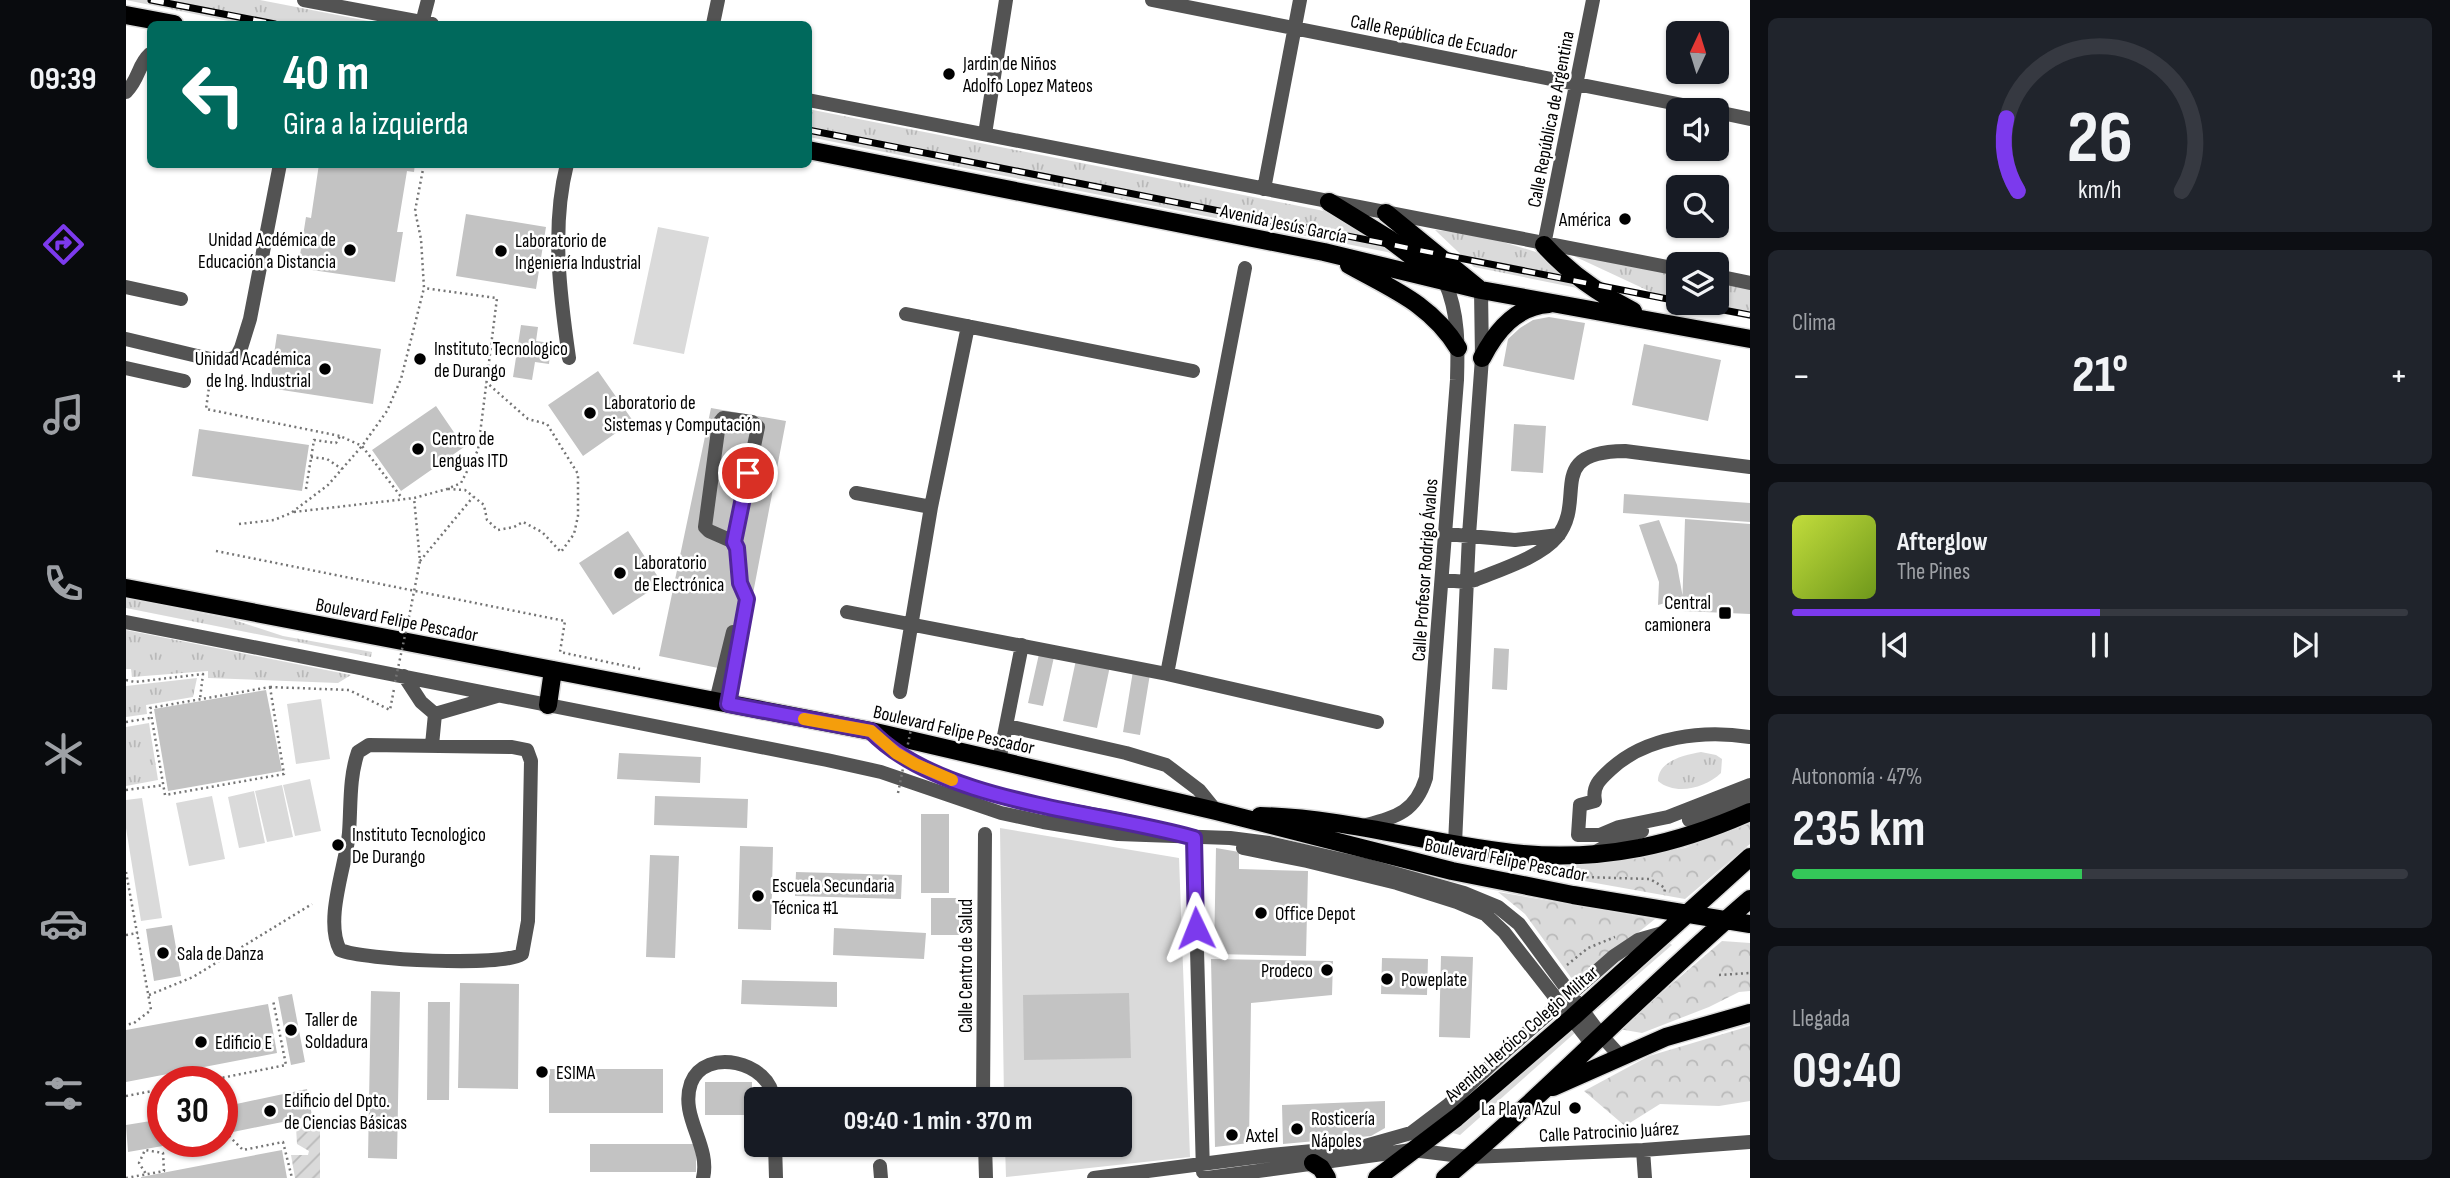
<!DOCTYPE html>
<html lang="es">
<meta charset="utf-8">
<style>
body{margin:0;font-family:"Sofia Sans Condensed",sans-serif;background:#20242c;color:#f1f3f6;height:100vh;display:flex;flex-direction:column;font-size:26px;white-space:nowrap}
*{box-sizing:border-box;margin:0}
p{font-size:23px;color:#9ea1a6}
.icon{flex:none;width:38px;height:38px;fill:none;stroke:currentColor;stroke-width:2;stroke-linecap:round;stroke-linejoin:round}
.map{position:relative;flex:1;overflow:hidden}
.drawer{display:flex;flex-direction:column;gap:18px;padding:18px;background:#0d0f14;width:700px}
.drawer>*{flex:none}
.top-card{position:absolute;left:21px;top:21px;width:665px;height:147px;border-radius:10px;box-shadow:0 2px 5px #0004;background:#00695c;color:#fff;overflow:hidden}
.needle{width:46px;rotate:4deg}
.buttons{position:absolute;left:1540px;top:21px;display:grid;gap:14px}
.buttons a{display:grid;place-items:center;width:63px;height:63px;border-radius:10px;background:#171b24;box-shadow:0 2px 5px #0004;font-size:35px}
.speed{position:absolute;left:21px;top:1066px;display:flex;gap:14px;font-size:35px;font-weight:700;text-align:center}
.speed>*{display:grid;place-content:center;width:91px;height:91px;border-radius:50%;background:#171b24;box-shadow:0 2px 5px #0004;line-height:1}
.speed .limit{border:10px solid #d22;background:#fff;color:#111}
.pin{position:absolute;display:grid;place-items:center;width:60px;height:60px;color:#fff;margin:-30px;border:4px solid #fff;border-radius:50%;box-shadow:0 2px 7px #0007}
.me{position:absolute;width:77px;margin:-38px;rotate:358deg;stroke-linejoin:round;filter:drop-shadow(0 0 5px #0008)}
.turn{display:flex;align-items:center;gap:24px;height:147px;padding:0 21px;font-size:32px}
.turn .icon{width:91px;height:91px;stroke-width:2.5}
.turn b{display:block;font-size:49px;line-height:60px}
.big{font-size:52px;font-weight:700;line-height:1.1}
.drawer .widget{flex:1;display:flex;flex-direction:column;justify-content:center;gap:10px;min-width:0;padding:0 24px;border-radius:10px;background:#20242c}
.drawer .dial{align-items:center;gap:0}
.dial svg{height:182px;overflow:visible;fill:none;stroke:#363941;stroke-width:7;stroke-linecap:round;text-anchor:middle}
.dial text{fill:#f1f3f6;stroke:none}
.song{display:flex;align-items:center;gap:21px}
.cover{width:84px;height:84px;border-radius:10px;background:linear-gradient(135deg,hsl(70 70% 55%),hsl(80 70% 35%))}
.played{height:7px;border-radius:4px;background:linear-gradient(90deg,#7c3aed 50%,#363941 50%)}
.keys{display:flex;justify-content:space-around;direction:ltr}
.heat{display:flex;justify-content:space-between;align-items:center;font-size:38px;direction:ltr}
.charge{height:10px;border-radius:5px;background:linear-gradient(90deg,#34c759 47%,#363941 0)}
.trip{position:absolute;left:618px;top:1087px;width:388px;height:70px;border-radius:10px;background:#171b24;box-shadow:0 2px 5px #0004;font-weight:700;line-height:70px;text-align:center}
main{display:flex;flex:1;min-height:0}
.menu{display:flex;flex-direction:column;width:126px;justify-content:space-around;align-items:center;background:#090b0e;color:#9ea1a6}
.menu .icon{width:49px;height:49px}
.menu .current{color:#7c3aed}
.menu b{font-size:32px;color:#f1f3f6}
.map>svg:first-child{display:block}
.grass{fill:url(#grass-tufts)}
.park{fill:url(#park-crowns)}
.garden{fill:url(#garden-furrows)}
.pitch{fill:#dadada}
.building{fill:#c3c3c3}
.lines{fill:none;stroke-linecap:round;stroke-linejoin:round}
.major-casing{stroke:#dbdbdb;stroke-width:21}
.path{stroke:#757575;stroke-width:2.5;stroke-dasharray:2 3.5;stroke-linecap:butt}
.minor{stroke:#535353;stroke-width:14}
.major{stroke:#000;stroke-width:18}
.rail-casing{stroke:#000;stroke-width:7}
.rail{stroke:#fff;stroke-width:4.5;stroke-dasharray:13;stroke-linecap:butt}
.path-bridge{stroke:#757575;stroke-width:2.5;stroke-dasharray:2 3.5;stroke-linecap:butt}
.route-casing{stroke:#51269a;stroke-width:18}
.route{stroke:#7c3aed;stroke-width:12}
.slow{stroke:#f59e0b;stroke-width:12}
.poi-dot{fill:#000;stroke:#fff;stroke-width:2.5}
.labels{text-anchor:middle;stroke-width:5;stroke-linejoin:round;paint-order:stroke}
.street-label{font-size:19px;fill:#000;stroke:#fff}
.poi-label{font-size:19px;fill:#000;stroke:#fff;text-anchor:start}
</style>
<main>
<nav class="menu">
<b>09:39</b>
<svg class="icon current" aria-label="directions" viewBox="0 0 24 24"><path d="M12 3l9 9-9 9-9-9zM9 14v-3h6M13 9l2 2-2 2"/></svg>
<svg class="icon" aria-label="music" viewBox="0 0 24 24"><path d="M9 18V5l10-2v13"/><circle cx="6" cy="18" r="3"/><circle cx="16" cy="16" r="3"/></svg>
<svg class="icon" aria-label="phone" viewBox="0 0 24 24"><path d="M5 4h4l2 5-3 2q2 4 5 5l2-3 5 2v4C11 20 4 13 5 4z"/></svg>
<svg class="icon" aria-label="climate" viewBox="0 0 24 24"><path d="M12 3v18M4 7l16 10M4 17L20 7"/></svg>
<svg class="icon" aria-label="car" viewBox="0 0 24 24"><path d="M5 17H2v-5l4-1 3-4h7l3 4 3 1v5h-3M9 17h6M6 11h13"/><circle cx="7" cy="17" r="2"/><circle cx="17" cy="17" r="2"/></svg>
<svg class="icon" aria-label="filters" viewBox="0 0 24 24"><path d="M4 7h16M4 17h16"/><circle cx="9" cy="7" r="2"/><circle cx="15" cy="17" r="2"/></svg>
</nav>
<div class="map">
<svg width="1624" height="1178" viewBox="0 0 1624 1178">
<defs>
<pattern id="grass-tufts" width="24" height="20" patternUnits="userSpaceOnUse" patternTransform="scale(1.75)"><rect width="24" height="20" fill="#dadada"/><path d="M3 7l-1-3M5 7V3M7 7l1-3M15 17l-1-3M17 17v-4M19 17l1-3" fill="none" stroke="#b9b9b9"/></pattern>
<pattern id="park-crowns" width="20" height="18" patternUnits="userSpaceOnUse" patternTransform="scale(1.75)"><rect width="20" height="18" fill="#dadada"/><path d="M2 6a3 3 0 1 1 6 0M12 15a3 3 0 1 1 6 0" fill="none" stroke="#b9b9b9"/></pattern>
<pattern id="garden-furrows" width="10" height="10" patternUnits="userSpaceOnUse" patternTransform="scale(1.75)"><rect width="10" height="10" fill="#dadada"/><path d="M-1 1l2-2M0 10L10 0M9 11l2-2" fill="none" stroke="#b9b9b9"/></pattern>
</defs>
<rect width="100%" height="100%" fill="#fff"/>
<path class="grass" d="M0,0H134L258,24H117Z
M682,109L1198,211L1276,255L683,137Z
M1309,230L1354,235L1410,252L1456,289L1348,267Z
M1437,251L1552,273V303H1591V280L1624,286V319L1553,305Z
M0,598L105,619L157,636L246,652L245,657L0,608Z
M0,630L225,675L212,683L82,678V671L6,677L5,669H0Z
M71,678L67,697L20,705L21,714L0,717V686Z
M23,723L32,780L0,786V727Z
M1575,752L1590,755L1596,759L1595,773C1579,788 1550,796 1532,781C1532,761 1558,755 1575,752Z
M1540,940L1546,945L1472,1009L1467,1005Z
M1444,1025L1451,1031L1334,1135L1323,1132Z"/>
<path class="park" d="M1624,821V844L1559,899L1368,865L1363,857L1498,858L1559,848Z
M1372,892L1529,919L1449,983L1399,914Z
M1596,941L1624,943V991L1613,992L1583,1007L1516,1033L1493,1029Z
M1624,1026V1101L1593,1106L1534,1104L1499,1126L1458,1091L1523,1056Z"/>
<path class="garden" d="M194,1124V1178H169L165,1155H182L183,1151L171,1144L170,1127Z"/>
<path class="pitch" d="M532,227L583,237L558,354L507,344Z
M195,699L204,759L170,764L161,704Z
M184,779L195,831L169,836L157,785Z
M156,785L167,837L141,842L129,791Z
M128,791L139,843L113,848L102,797Z
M86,796L99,859L63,866L50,803Z
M16,798L36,918L15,921L0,828V800Z
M874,828L1053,858L1064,1157L880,1177L879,1145L994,1144V1099H878Z"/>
<path class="building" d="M193,164H289L288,172L281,171L271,232H277L269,282L172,268L180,217L185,218Z
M340,214L420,227L410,289L330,276Z
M1423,317L1459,323L1448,380L1377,366L1382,339L1394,328L1407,320Z
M395,325L412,327L410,341L425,343L423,364L409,362L406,380L387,377Z
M151,334L255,349L247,404L143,388Z
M1518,344L1595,360L1582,421L1506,405Z
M472,371L507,421L457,456L422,405Z
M310,406L338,447L275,491L246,450Z
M585,408L660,421L612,672L533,656Z
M1388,424L1420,426L1417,473L1385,471Z
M73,429L183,445L176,491L66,476Z
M1498,494L1624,503V522L1497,513Z
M1559,519L1624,524V614L1556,611Z
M1533,520L1551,565L1557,598L1532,605L1533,582L1513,525Z
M502,531L536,583L487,615L453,563Z
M1368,648L1383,649L1381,690L1366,689Z
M913,654L928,657L917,706L902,703Z
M950,660L984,666L971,728L937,721Z
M1007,671L1024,674L1014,735L997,732Z
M140,690L156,771L42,791L28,709Z
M493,753L575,757L574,783L491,779Z
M529,796L622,799L621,828L528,825Z
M795,814H823V893H795Z
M614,846L647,847L645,930L612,929Z
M1090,848L1113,852V869L1182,871L1180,956L1088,954Z
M524,855L553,856L549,958L520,957Z
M670,872L776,875L775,899L669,896Z
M805,898H833V935H805Z
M46,925L55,976L28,981L20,929Z
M708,928L800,933L798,959L707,955Z
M1315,956L1347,957L1344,1038L1313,1037Z
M1256,958L1302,959L1301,995L1255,994Z
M1085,959L1207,961L1206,995L1125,1003L1123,1143L1089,1147Z
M616,980L711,982V1007L615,1004Z
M334,983L393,984L392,1089L332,1088Z
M245,991L274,992L271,1159L242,1158Z
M1003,993L1005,1058L898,1060L897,995Z
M166,994L179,1062L165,1065L152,997Z
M302,1002H324L323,1100H301Z
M142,1004L151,1053L0,1082V1030Z
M423,1069H537V1113H423Z
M579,1082H626V1115H579Z
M181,1089L186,1116L107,1132L101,1106Z
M1259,1101V1128L1245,1136L1157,1144L1156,1105Z
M37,1119V1141L60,1142L2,1152L0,1125Z
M464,1144H570V1172H464Z
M156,1150L161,1178H15V1177Z"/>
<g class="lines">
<defs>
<path id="major" d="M0,15L48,24
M682,150L1198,252L1355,290L1624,339
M1203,202L1263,239L1313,277
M1260,213L1352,288
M1418,245C1444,274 1473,294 1507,311
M1223,265C1266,289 1305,304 1332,348
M1356,358C1370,331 1390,306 1423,304
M0,588L745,731L1090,811L1326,871L1447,895L1624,924
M422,705L427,670
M1134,816C1224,818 1308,846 1397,854C1478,861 1550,845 1624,812
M1427,1087L1540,1037L1624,1013
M1187,1163L1195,1168L1201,1178
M1251,1178L1330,1118L1447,1017L1624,857
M1319,1178C1424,1090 1519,989 1624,899"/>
</defs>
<use href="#major" class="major-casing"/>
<path class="path" d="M85,373L80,409L214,436
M185,457L201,459L216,469
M180,489L188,440L210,443L214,436L236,446L276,498
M322,489L339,490L358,505L361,520L372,530L388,527L397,522L416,532L435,552L448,534L452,516V474L421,424L402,419L360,382
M168,512L288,498L321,489L335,483L352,450L371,298L298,288
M113,524L148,520L165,513L202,485L236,446L261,411L275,379L298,288L295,239L289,211L298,164
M90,551L439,621L434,652L514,669
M294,561L347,497
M284,612L294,561L288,498
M0,680L9,682L77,674L74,699
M144,687L158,774L39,795L24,708Z
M144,687L223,690L264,710L268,689
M0,722L24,718
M0,790L38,785
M1452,871L1458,877L1524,879L1539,888L1538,895
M0,872L25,1010L8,1023L0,1025
M0,935L12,933
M1441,965L1462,948L1489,937
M1593,975L1624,973
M23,995L67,977L186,904
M75,1082L160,1065L147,1000
M0,1096L37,1089
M96,1098L103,1136L117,1150L157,1142L166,1178
M0,1178L38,1171L37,1153L19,1150L13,1163L20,1174"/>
<path class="minor" d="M178,0L306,24
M1026,0L1582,110
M296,23L302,0
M587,24L592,0
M0,92C14,78 11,66 24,54
M682,100L1552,269
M1591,112L1624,119
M859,134L880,0
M441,164C425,227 434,295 443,358
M1138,189L1174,0
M1418,245L1467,0
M1591,276L1624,283
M0,287L55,299
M780,314L1067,371
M0,339L88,360L105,359L111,356L115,348L124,319L154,164
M0,368L58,381
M730,493L805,507
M1320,534L1389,540L1433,535
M1316,580L1341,582L1349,580C1373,570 1415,557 1431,537C1462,499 1417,452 1499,451L1624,467
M721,612L1041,674L1251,722
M0,622L701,760L755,772L875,813L917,822L992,834L1104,838L1143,843L1239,865L1338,893L1372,907L1393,924L1474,1034L1494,1056
M1041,674L1119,268
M278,676L295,702L309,714L371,696
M774,692L805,507L842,326
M590,701L607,632
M602,704L621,599L614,583L611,548L608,542L632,427L626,422L597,418L593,423L579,527L583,531L608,542
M881,726L1000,753L1040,765L1073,790L1090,811
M745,731C815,804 948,804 1039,830
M1624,737C1577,730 1521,736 1485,769C1474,779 1466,786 1469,801L1454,805L1452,835H1474L1493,827L1542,817L1624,785
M243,745L386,747L401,750L405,761L402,921L396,954C376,967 238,960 214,950C198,920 220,865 223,833C225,806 223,778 232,752Z
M306,745L309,714
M873,761L896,645
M1563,820L1624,798
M1237,826C1270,817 1289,813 1300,778L1331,380C1332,346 1333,314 1319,282
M1068,838L1077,1172
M1329,844L1343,535L1356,358L1355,290
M1117,848L1181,861L1271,883L1331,902L1359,914L1378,932L1465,1043
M1468,853L1494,838L1516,831
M857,1099L859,834
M649,1144L650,1178
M859,1144L860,1178
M1517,1150L1519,1178
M754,1166L755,1178
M577,1178C585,1145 553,1117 565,1083C579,1046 645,1062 647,1099
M968,1178L1145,1155L1239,1146L1285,1133L1322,1105L1382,1049L1488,956L1512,940L1540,932
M1081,1178L1286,1150L1343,1157L1517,1150L1624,1142"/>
<use href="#major" class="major"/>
<defs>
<path id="rail" d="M25,0L149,24
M682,130L1552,301
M1561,303L1624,315"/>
</defs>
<use href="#rail" class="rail-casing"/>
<use href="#rail" class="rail"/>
<path class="path-bridge" d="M269,682L284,612
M772,793L786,724"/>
</g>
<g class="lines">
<defs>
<path id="route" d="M622,473L608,542L611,548L614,583L621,599L602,704L745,731C814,803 974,811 1068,838L1070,928"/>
</defs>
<use href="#route" class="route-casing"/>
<use href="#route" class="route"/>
<path class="slow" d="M678,719L745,731L770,753L789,764L826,780"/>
</g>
<g class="poi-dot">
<circle cx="823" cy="74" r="7"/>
<circle cx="1499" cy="219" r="7"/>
<circle cx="224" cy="250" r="7"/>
<circle cx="375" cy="251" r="7"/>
<circle cx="294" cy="359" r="7"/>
<circle cx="199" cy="369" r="7"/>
<circle cx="464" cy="413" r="7"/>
<circle cx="292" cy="449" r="7"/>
<circle cx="494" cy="573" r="7"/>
<rect x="1592" y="606" width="14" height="14" rx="3.5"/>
<circle cx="212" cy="845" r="7"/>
<circle cx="632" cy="896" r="7"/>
<circle cx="1135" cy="913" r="7"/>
<circle cx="37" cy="953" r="7"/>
<circle cx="1201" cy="970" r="7"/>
<circle cx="1261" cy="979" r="7"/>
<circle cx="165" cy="1030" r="7"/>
<circle cx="75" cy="1042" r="7"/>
<circle cx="416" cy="1072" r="7"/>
<circle cx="1449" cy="1108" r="7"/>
<circle cx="144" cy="1111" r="7"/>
<circle cx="1171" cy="1129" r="7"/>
<circle cx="1106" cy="1135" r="7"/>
</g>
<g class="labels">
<g class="street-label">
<text transform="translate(1308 36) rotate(11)" y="7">Calle República de Ecuador</text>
<text transform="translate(1424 119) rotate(-79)" y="7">Calle República de Argentina</text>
<text transform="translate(1158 223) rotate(12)" y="7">Avenida Jesús García</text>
<text transform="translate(1298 570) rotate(-86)" y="7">Calle Profesor Rodrigo Ávalos</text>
<text transform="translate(271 619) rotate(11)" y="7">Boulevard Felipe Pescador</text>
<text transform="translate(828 729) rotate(13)" y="7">Boulevard Felipe Pescador</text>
<text transform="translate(1380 859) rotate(11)" y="7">Boulevard Felipe Pescador</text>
<text transform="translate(839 966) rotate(-90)" y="7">Calle Centro de Salud</text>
<text transform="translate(1395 1033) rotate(-41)" y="7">Avenida Heróico Colegio Militar</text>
<text transform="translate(1483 1131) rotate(-3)" y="7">Calle Patrocinio Juárez</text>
</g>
<g class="poi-label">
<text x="837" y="70">Jardin de Niños<tspan x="837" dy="22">Adolfo Lopez Mateos</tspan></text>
<text x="1485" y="226" text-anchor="end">América</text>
<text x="210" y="246" text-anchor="end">Unidad Acdémica de<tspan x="210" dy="22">Educación a Distancia</tspan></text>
<text x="389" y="247">Laboratorio de<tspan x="389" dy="22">Ingeniería Industrial</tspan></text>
<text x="308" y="355">Instituto Tecnologico<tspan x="308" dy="22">de Durango</tspan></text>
<text x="185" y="365" text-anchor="end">Unidad Académica<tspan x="185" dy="22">de Ing. Industrial</tspan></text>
<text x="478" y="409">Laboratorio de<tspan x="478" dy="22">Sistemas y Computación</tspan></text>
<text x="306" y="445">Centro de<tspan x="306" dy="22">Lenguas ITD</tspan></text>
<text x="508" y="569">Laboratorio<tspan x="508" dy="22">de Electrónica</tspan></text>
<text x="1585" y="609" text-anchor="end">Central<tspan x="1585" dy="22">camionera</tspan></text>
<text x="226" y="841">Instituto Tecnologico<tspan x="226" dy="22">De Durango</tspan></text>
<text x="646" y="892">Escuela Secundaria<tspan x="646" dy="22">Técnica #1</tspan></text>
<text x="1149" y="920">Office Depot</text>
<text x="51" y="960">Sala de Danza</text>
<text x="1187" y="977" text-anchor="end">Prodeco</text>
<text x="1275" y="986">Poweplate</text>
<text x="179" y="1026">Taller de<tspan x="179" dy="22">Soldadura</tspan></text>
<text x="89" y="1049">Edificio E</text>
<text x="430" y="1079">ESIMA</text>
<text x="158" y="1107">Edificio del Dpto.<tspan x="158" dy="22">de Ciencias Básicas</tspan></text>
<text x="1435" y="1115" text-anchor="end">La Playa Azul</text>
<text x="1185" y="1125">Rosticería<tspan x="1185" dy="22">Nápoles</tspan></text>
<text x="1120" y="1142">Axtel</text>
</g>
</g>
</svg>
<div class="buttons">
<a><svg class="needle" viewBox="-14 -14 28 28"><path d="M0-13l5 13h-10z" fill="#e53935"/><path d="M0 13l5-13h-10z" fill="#9ea1a6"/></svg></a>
<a><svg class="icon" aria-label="sound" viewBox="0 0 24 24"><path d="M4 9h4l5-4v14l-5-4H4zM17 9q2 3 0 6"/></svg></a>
<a><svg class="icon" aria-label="search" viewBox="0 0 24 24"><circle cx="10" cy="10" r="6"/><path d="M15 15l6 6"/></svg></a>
<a><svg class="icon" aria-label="layers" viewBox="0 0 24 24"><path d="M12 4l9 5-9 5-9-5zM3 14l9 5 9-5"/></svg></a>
</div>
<div class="speed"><div class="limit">30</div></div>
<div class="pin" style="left:622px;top:473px;background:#d93025"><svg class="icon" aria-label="arrive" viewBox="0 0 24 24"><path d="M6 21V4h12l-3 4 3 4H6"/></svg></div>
<svg class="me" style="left:1070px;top:928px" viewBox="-20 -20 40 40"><path d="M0-17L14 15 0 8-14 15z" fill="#7c3aed" stroke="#fff" stroke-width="4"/></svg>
<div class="trip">09:40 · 1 min · 370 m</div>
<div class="top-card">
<div class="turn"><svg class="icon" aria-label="left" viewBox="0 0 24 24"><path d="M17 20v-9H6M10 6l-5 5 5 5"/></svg><div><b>40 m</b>Gira a la izquierda</div></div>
</div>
</div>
<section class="drawer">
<div class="widget dial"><svg viewBox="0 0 100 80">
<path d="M14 69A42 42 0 1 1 86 69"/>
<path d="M14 69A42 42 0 0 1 9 37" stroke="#7c3aed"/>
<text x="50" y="56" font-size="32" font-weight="700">26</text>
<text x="50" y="72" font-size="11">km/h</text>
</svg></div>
<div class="widget"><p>Clima</p>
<div class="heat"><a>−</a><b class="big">21°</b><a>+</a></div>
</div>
<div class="widget">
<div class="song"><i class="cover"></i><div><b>Afterglow</b><p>The Pines</p></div></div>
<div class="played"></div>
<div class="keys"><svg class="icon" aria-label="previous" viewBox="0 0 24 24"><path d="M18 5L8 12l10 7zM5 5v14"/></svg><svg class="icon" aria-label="pause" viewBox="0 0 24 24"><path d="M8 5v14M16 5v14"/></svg><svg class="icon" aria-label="next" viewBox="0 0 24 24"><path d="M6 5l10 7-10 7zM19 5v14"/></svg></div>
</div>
<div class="widget"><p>Autonomía · 47%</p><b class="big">235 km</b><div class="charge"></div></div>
<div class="widget"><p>Llegada</p><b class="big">09:40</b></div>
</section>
</main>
